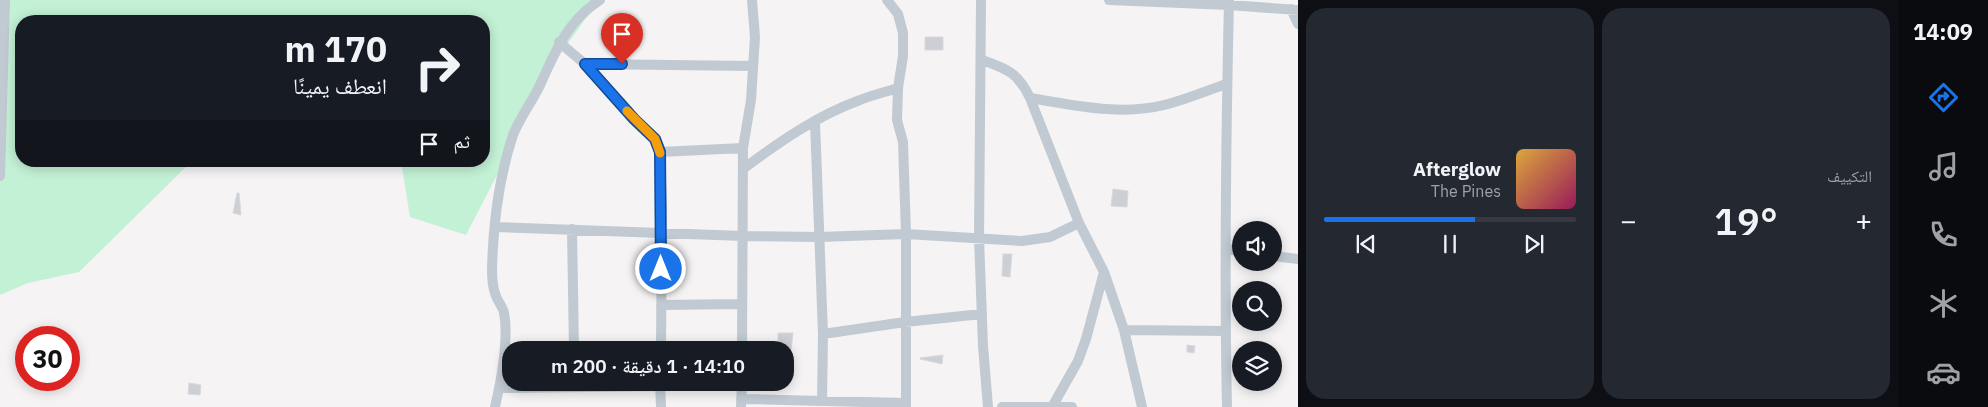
<!DOCTYPE html>
<html lang="ar">
<meta charset="utf-8">
<style>
body{margin:0;font-family:"IBM Plex Sans","Noto Naskh Arabic",sans-serif;background:#242831;color:#f1f3f6;direction:rtl;height:100vh;display:flex;flex-direction:column;font-size:19px;white-space:nowrap}
*{box-sizing:border-box;margin:0}
p{font-size:16px;color:#9ea1a6}
.icon{flex:none;width:28px;height:28px;fill:none;stroke:currentColor;stroke-width:2;stroke-linecap:round;stroke-linejoin:round}
.map{position:relative;flex:1;overflow:hidden;direction:ltr}
.side{display:flex;flex-direction:column;gap:8px;padding:8px;background:#0d0f14;width:600px}
.side>*{flex:none}
.banner{position:absolute;left:15px;top:15px;width:475px;height:152px;border-radius:20px;box-shadow:0 2px 12px #0003;direction:rtl;background:#171b24;color:#f1f3f6;overflow:hidden}
.controls{position:absolute;left:1232px;top:221px;display:grid;gap:10px}
.controls a{display:grid;place-items:center;width:50px;height:50px;border-radius:50%;background:#171b24;box-shadow:0 2px 12px #0003;font-size:25px}
.speed{position:absolute;left:15px;top:326px;display:flex;gap:10px;font-size:25px;font-weight:700;text-align:center}
.speed>*{display:grid;place-content:center;width:65px;height:65px;border-radius:50%;background:#171b24;box-shadow:0 2px 12px #0003;line-height:1}
.speed .limit{border:8px solid #d22;background:#fff;color:#111}
.pin{position:absolute;display:grid;place-items:center;width:42px;height:42px;color:#fff;margin:-51px -21px;border-radius:50% 50% 50% 0;rotate:-45deg;box-shadow:0 0 5px #0007}
.pin .icon{rotate:45deg}
.me{position:absolute;width:55px;margin:-28px;rotate:0deg;stroke-linejoin:round;filter:drop-shadow(0 0 4px #0008)}
.turn{display:flex;align-items:center;gap:18px;height:105px;padding:0 20px;font-size:22px}
.turn .icon{width:65px;height:65px;stroke-width:2.5}
.turn b{display:block;font-size:35px;line-height:42px}
.then{display:flex;align-items:center;height:48px;padding:0 20px;background:#0003;gap:10px;font-size:19px}
.big{font-size:38px;font-weight:600;line-height:1.1}
.side .tile{flex:1;display:flex;flex-direction:column;justify-content:center;gap:8px;min-width:0;padding:0 18px;border-radius:20px;background:#242831}
.song{display:flex;align-items:center;gap:15px}
.cover{width:60px;height:60px;border-radius:8px;background:linear-gradient(135deg,hsl(40 70% 55%),hsl(330 70% 35%))}
.played{height:5px;border-radius:2px;background:linear-gradient(90deg,#1a73e8 60%,#363941 60%)}
.keys{display:flex;justify-content:space-around;direction:ltr}
.heat{display:flex;justify-content:space-between;align-items:center;font-size:28px;direction:ltr}
.side .tiles{flex:1;display:grid;gap:8px;grid-template-columns:repeat(2,1fr)}
.trip{position:absolute;left:502px;top:341px;width:292px;height:50px;border-radius:20px;background:#171b24;box-shadow:0 2px 12px #0003;font-weight:600;line-height:50px;text-align:center;direction:rtl}
main{display:flex;flex:1;min-height:0}
.tab-bar{display:flex;flex-direction:column;width:90px;justify-content:space-around;align-items:center;background:#090b0e;color:#9ea1a6}
.tab-bar .icon{width:35px;height:35px}
.tab-bar .current{color:#1a73e8}
.tab-bar b{font-size:22px;color:#f1f3f6}
.map>svg:first-child{display:block}
.green{fill:#c3f1d5}
.building{fill:#cdcfd5;stroke:#d7d9de}
.lines{fill:none;stroke-linecap:round;stroke-linejoin:round}
.street{stroke:#c1cad2;stroke-width:10}
.route-casing{stroke:#114b97;stroke-width:12}
.route{stroke:#1a73e8;stroke-width:9}
.slow{stroke:#f59e0b;stroke-width:9}
</style>
<main>
<nav class="tab-bar">
<b>14:09</b>
<svg class="icon current" aria-label="directions" viewBox="0 0 24 24"><path d="M12 3l9 9-9 9-9-9zM9 14v-3h6M13 9l2 2-2 2"/></svg>
<svg class="icon" aria-label="music" viewBox="0 0 24 24"><path d="M9 18V5l10-2v13"/><circle cx="6" cy="18" r="3"/><circle cx="16" cy="16" r="3"/></svg>
<svg class="icon" aria-label="phone" viewBox="0 0 24 24"><path d="M5 4h4l2 5-3 2q2 4 5 5l2-3 5 2v4C11 20 4 13 5 4z"/></svg>
<svg class="icon" aria-label="climate" viewBox="0 0 24 24"><path d="M12 3v18M4 7l16 10M4 17L20 7"/></svg>
<svg class="icon" aria-label="car" viewBox="0 0 24 24"><path d="M5 17H2v-5l4-1 3-4h7l3 4 3 1v5h-3M9 17h6M6 11h13"/><circle cx="7" cy="17" r="2"/><circle cx="17" cy="17" r="2"/></svg>
</nav>
<section class="side">
<div class="tiles">
<div class="tile"><p>التكييف</p>
<div class="heat"><a>−</a><b class="big">19°</b><a>+</a></div>
</div>
<div class="tile">
<div class="song"><i class="cover"></i><div><b>Afterglow</b><p>The Pines</p></div></div>
<div class="played"></div>
<div class="keys"><svg class="icon" aria-label="previous" viewBox="0 0 24 24"><path d="M18 5L8 12l10 7zM5 5v14"/></svg><svg class="icon" aria-label="pause" viewBox="0 0 24 24"><path d="M8 5v14M16 5v14"/></svg><svg class="icon" aria-label="next" viewBox="0 0 24 24"><path d="M6 5l10 7-10 7zM19 5v14"/></svg></div>
</div>
</div>
</section>
<div class="map">
<svg width="1298" height="407" viewBox="0 0 1298 407">
<rect width="100%" height="100%" fill="#f5f3f3"/>
<path class="green" d="M0,0H599L558,57L466,235L410,217L401,161H484V21H21V161H192L79,272L28,283L0,295Z"/>
<path class="building" d="M925,37H943V50H925Z
M1113,189L1128,191L1127,207L1111,206Z
M237,193H239L241,215L233,213Z
M1003,254H1012L1010,277L1002,276Z
M778,333H793L791,350H778Z
M1187,345L1195,346L1194,353L1187,352Z
M943,355L942,364L920,359V358Z
M189,383L201,385L200,395L188,394Z"/>
<g class="lines">
<path class="street" d="M887,0L898,14L903,33V56L898,88L897,120L903,142L906,234V407
M981,0L979,238L983,346L988,407
M1109,0L1229,5L1298,10
M1291,9L1298,24
M559,42L585,64L634,119L655,139L660,152L662,208L661,350
M982,60C1008,69 1018,73 1030,98L1079,223L1104,272L1124,330L1142,407
M585,64L753,66
M1030,98C1074,105 1120,116 1164,105C1185,100 1206,91 1226,84
M815,122L823,334L822,401
M660,152L743,148
M743,169C779,142 818,115 860,100C872,95 885,92 898,88
M0,176L5,0
M496,227L743,236L819,237L906,234L1022,241L1050,237L1079,223
M572,229L574,350
M1227,249L1241,251
M1274,256L1298,259
M661,305L742,304
M1124,330L1226,331
M823,334L905,322L982,314
M742,350L743,148L751,100L755,37L752,0
M660,382L661,407
M500,388L660,386
M741,399L906,403
M495,407C501,382 509,338 504,313C503,307 498,302 496,296C493,289 492,278 492,270C493,226 499,177 513,135C520,117 532,102 540,85C555,52 568,20 600,0
M741,407L742,382
M1002,407H1072
M1052,407L1078,361L1086,339L1104,272
M1227,407C1224,271 1226,136 1229,0"/>
</g>
<g class="lines">
<defs>
<path id="route" d="M622,64H585L634,119L655,139L660,152L661,269"/>
</defs>
<use href="#route" class="route-casing"/>
<use href="#route" class="route"/>
<path class="slow" d="M627,111L655,139L660,153"/>
</g>
</svg>
<div class="controls">
<a><svg class="icon" aria-label="sound" viewBox="0 0 24 24"><path d="M4 9h4l5-4v14l-5-4H4zM17 9q2 3 0 6"/></svg></a>
<a><svg class="icon" aria-label="search" viewBox="0 0 24 24"><circle cx="10" cy="10" r="6"/><path d="M15 15l6 6"/></svg></a>
<a><svg class="icon" aria-label="layers" viewBox="0 0 24 24"><path d="M12 4l9 5-9 5-9-5zM3 14l9 5 9-5"/></svg></a>
</div>
<div class="speed"><div class="limit">30</div></div>
<div class="pin" style="left:622px;top:64px;background:#d93025"><svg class="icon" aria-label="arrive" viewBox="0 0 24 24"><path d="M6 21V4h12l-3 4 3 4H6"/></svg></div>
<svg class="me" style="left:661px;top:269px" viewBox="-20 -20 40 40"><circle r="17" fill="#1a73e8" stroke="#fff" stroke-width="3"/><path d="M0-11L8 9 0 5-8 9z" fill="#fff"/></svg>
<div class="trip">14:10 · 1 دقيقة · 200 m</div>
<div class="banner">
<div class="turn"><svg class="icon" aria-label="right" viewBox="0 0 24 24"><path d="M7 20v-9h11M14 6l5 5-5 5"/></svg><div><b>170 m</b>انعطف يمينًا</div></div>
<div class="then">ثم<svg class="icon" aria-label="arrive" viewBox="0 0 24 24"><path d="M6 21V4h12l-3 4 3 4H6"/></svg></div>
</div>
</div>
</main>
